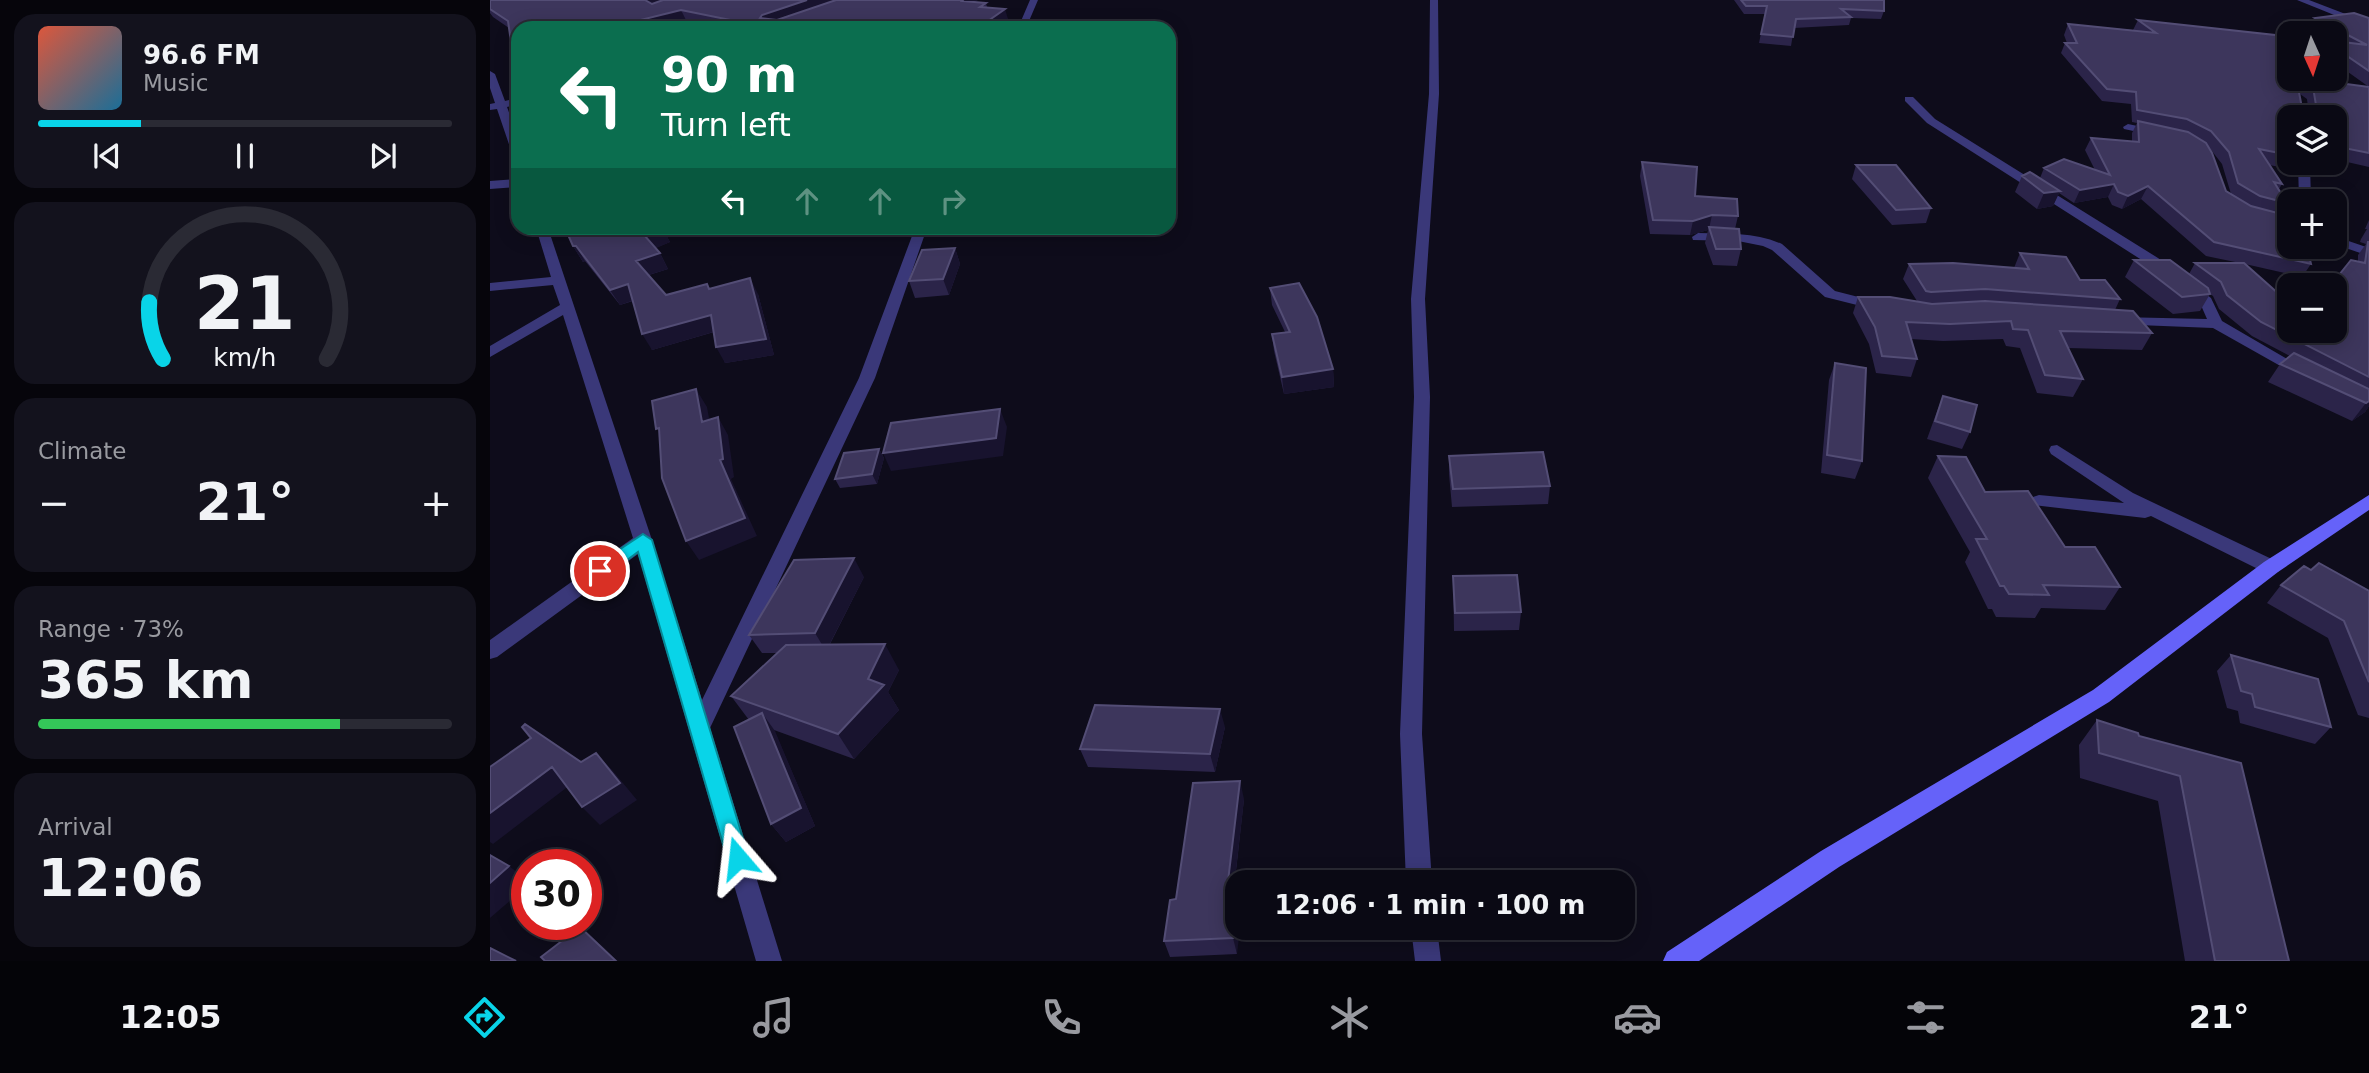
<!DOCTYPE html>
<meta charset="utf-8">
<style>
body{margin:0;font-family:"DejaVu Sans",sans-serif;background:#13121d;color:#f1f3f6;height:100vh;display:flex;flex-direction:column;font-size:26px;white-space:nowrap}
*{box-sizing:border-box;margin:0}
p{font-size:23px;color:#999aa0}
.icon{flex:none;width:38px;height:38px;fill:none;stroke:currentColor;stroke-width:2;stroke-linecap:round;stroke-linejoin:round}
.map{position:relative;flex:1;overflow:hidden}
.drawer{display:flex;flex-direction:column;gap:14px;padding:14px;background:#06050b;width:490px}
.drawer>*{flex:none}
.hud{position:absolute;left:21px;top:21px;width:665px;height:214px;border-radius:21px;box-shadow:0 4px 18px #0003,0 0 0 2px #2a2a34;background:#0b6e4f;color:#fff;overflow:hidden}
.needle{width:46px;rotate:177deg}
.controls{position:absolute;left:1787px;top:21px;display:grid;gap:14px}
.controls a{display:grid;place-items:center;width:70px;height:70px;border-radius:14px;background:#0a0914;box-shadow:0 4px 18px #0003,0 0 0 2px #2a2a34;font-size:35px}
.speed{position:absolute;left:21px;top:849px;display:flex;gap:14px;font-size:35px;font-weight:700;text-align:center}
.speed>*{display:grid;place-content:center;width:91px;height:91px;border-radius:50%;background:#0a0914;box-shadow:0 4px 18px #0003,0 0 0 2px #2a2a34;line-height:1}
.speed .limit{border:10px solid #d22;background:#fff;color:#111}
.pin{position:absolute;display:grid;place-items:center;width:60px;height:60px;color:#fff;margin:-30px;border:4px solid #fff;border-radius:50%;box-shadow:0 2px 7px #0007}
.me{position:absolute;width:77px;margin:-38px;rotate:343deg;stroke-linejoin:round;filter:drop-shadow(0 0 5px #0008)}
.turn{display:flex;align-items:center;gap:24px;height:147px;padding:0 35px;font-size:32px}
.turn .icon{width:91px;height:91px;stroke-width:2.5}
.turn b{display:block;font-size:49px;line-height:60px}
.lanes{display:flex;align-items:center;height:66px;padding:0 35px;background:#0003;justify-content:center;gap:35px;direction:ltr}
.lanes .off{opacity:.35}
.big{font-size:52px;font-weight:700;line-height:1.1}
.drawer .card{flex:1;display:flex;flex-direction:column;justify-content:center;gap:10px;min-width:0;padding:0 24px;border-radius:21px;background:#13121d}
.drawer .dial{align-items:center;gap:0}
.dial svg{height:182px;overflow:visible;fill:none;stroke:#2a2a34;stroke-width:7;stroke-linecap:round;text-anchor:middle}
.dial text{fill:#f1f3f6;stroke:none}
.song{display:flex;align-items:center;gap:21px}
.cover{width:84px;height:84px;border-radius:10px;background:linear-gradient(135deg,hsl(10 70% 55%),hsl(200 70% 35%))}
.played{height:7px;border-radius:4px;background:linear-gradient(90deg,#09d4e8 25%,#2a2a34 25%)}
.keys{display:flex;justify-content:space-around;direction:ltr}
.heat{display:flex;justify-content:space-between;align-items:center;font-size:38px;direction:ltr}
.charge{height:10px;border-radius:5px;background:linear-gradient(90deg,#34c759 73%,#2a2a34 0)}
.trip{position:absolute;left:735px;top:870px;width:410px;height:70px;border-radius:21px;background:#0a0914;box-shadow:0 4px 18px #0003,0 0 0 2px #2a2a34;font-weight:700;line-height:70px;text-align:center}
.tab-bar{display:flex;height:112px;justify-content:space-around;align-items:center;background:#040408;color:#999aa0}
.tab-bar .icon{width:49px;height:49px}
.tab-bar .current{color:#09d4e8}
.tab-bar b{font-size:32px;color:#f1f3f6}
main{display:flex;flex:1;min-height:0}
.map>svg:first-child{display:block}
.lines{fill:none;stroke-linecap:round;stroke-linejoin:round}
.street{fill:#3a3879;fill-rule:evenodd}
.secondary{fill:#6562f9;fill-rule:evenodd}
.wall{fill:#2b2449;fill-rule:evenodd}
.shaded-wall{fill:#18132e}
.building{fill:#3d365c;stroke:#534d75;stroke-width:2;fill-rule:evenodd}
.route{fill:#09d4e8;stroke:#068a97;stroke-width:2}
</style>
<main>
<section class="drawer">
<div class="card">
<div class="song"><i class="cover"></i><div><b>96.6 FM</b><p>Music</p></div></div>
<div class="played"></div>
<div class="keys"><svg class="icon" aria-label="previous" viewBox="0 0 24 24"><path d="M18 5L8 12l10 7zM5 5v14"/></svg><svg class="icon" aria-label="pause" viewBox="0 0 24 24"><path d="M8 5v14M16 5v14"/></svg><svg class="icon" aria-label="next" viewBox="0 0 24 24"><path d="M6 5l10 7-10 7zM19 5v14"/></svg></div>
</div>
<div class="card dial"><svg viewBox="0 0 100 80">
<path d="M14 69A42 42 0 1 1 86 69"/>
<path d="M14 69A42 42 0 0 1 8 44" stroke="#09d4e8"/>
<text x="50" y="56" font-size="32" font-weight="700">21</text>
<text x="50" y="72" font-size="11">km/h</text>
</svg></div>
<div class="card"><p>Climate</p>
<div class="heat"><a>−</a><b class="big">21°</b><a>+</a></div>
</div>
<div class="card"><p>Range · 73%</p><b class="big">365 km</b><div class="charge"></div></div>
<div class="card"><p>Arrival</p><b class="big">12:06</b></div>
</section>
<div class="map">
<svg width="1879" height="961" viewBox="0 0 1879 961">
<rect width="100%" height="100%" fill="#0e0c1b"/>
<g class="lines">
<path class="street" d="M540,0H548L536,28H528Z
M940,0H948L949,94L935,299L940,397L932,734L942,882H916L910,734L924,397L921,299L939,94Z
M1807,0H1819L1879,23V29Z
M0,71L5,74L15,101L28,98V104L17,107L28,137V156L22,153L7,109L0,110V104L5,103L0,88Z
M1415,97H1423L1445,119L1668,258L1721,298L1732,321L1821,373L1813,378L1808,376L1723,328L1623,324L1621,321L1628,317L1717,319L1710,303L1658,264L1437,123L1415,101Z
M1638,124L1671,131L1672,133L1667,136L1634,129L1633,127Z
M1808,163H1820L1821,201H1809Z
M28,179V187L0,189V181Z
M46,228H58L162,540L212,700L369,378L425,228H437L385,378L220,728L292,961H266L148,554L7,657L0,659V640L143,538L73,315L0,357V346L70,305L63,285L0,291V283L61,277Z
M1208,233C1237,234 1265,232 1292,244L1345,291L1392,303L1394,306L1387,310L1335,297L1282,250L1273,246L1248,241L1203,240L1202,237Z
M1844,236L1879,248V256L1844,244Z
M1567,445L1643,493L1788,562L1791,567L1788,572H1774L1661,516L1655,518L1543,505L1540,501L1543,497L1549,495L1634,503L1561,454L1559,450L1561,446Z
M921,928H947L951,961H925Z"/>
<path class="secondary" d="M1879,495V510L1788,572L1619,702L1349,867L1209,961H1173L1177,952L1331,851L1603,690L1774,562Z"/>
</g>
<path class="wall" d="M0,0L485,3H496L497,7L518,19L505,28H233L196,20L166,28H28V53L21,42L19,28L3,17L0,13Z
M1244,0H1394V11L1391,19L1361,18L1359,25L1304,28L1301,46L1269,43L1275,14H1254Z
M1825,18H1879V167L1844,159V117H1799V163H1810L1806,170L1779,165L1792,184L1789,189L1797,203L1790,214L1821,264L1812,277L1755,264L1799,331H1844L1868,262V255L1876,244L1870,242L1871,239L1877,229H1875L1879,220V406L1875,412L1862,421L1778,382L1790,364L1800,356L1762,336L1729,309L1723,296L1720,294L1710,311L1683,314L1635,277L1644,260L1699,274L1705,263H1750L1716,256L1651,199L1632,209L1622,205L1618,197L1584,203L1569,193L1563,206L1547,209L1525,192L1532,176L1550,178L1554,168L1605,170L1595,150L1601,138L1642,142V133L1647,123L1642,122L1641,104L1612,101L1571,53L1575,43H1577L1574,35L1578,24L1643,30L1648,20L1799,79L1879,87L1844,62V33H1829L1819,28ZM1809,94H1810L1817,99L1818,108H1812ZM1718,146L1732,164L1741,194L1736,191Z
M1152,162L1205,196L1248,216L1245,229L1251,249L1247,266L1223,265L1215,243L1218,230L1200,235L1160,234L1150,176Z
M1366,165L1441,208L1436,223L1402,225L1362,179Z
M172,228L180,242L165,248L170,253L178,269L159,275L176,295L217,284L219,289L268,294L284,355L235,363L224,332L162,350L143,301L130,305L95,261L93,262L83,246Z
M465,248L470,264L459,295L425,298L419,281Z
M1530,253L1630,299L1625,310L1662,333L1652,350L1578,348L1593,379L1583,397L1547,393L1530,348L1516,346L1513,339L1453,341L1421,339L1427,359L1421,377L1386,373L1379,344L1363,313L1368,297L1427,301L1413,279L1419,264L1524,268Z
M780,288L843,369L844,387L794,394L784,351L782,334L795,332L782,305Z
M1345,363L1372,461L1365,479L1331,473L1339,380Z
M1453,396L1480,432L1472,449L1437,439L1446,414Z
M389,449L394,458L387,484L350,488L345,479Z
M959,456L1060,486L1058,504L962,507L959,474Z
M1448,456L1495,492L1575,547L1630,587L1615,610L1551,608L1545,618L1506,617L1502,609H1498L1475,562L1480,552L1438,478Z
M1821,570L1879,591V718L1868,715L1838,638L1777,603L1791,585Z
M963,576L1031,612L1029,630L964,631Z
M374,577L340,644L409,670L398,692L409,710L364,759L284,730L325,826L296,842L281,824L259,720L241,696L288,653H272L259,635Z
M1741,655L1841,727L1825,744L1750,723L1748,711L1737,708L1727,671Z
M1607,720L1649,736L1751,763L1799,961H1695L1668,801L1590,778L1589,745Z
M735,727L725,772L598,767L590,749Z
M754,799L743,898L747,954L680,957L674,941L686,899Z"/>
<path class="shaded-wall" d="M154,0H180L159,9Z
M317,0H351L276,26L270,18L272,15Z
M473,0H488L475,12L472,1Z
M515,9L518,19L505,28H488Z
M191,10L196,20L166,28L122,27Z
M1817,83L1810,94L1802,98L1808,87Z
M1624,184L1618,197L1584,203L1590,190Z
M1658,186L1651,199L1632,209L1638,196Z
M1570,191L1563,206L1547,209L1554,193Z
M1222,215L1219,229V227L1218,230L1200,235L1203,221Z
M172,228L180,242L162,250L154,235Z
M194,228H203L195,231Z
M83,246H86L95,261L93,262Z
M465,248L470,264L459,295L453,279Z
M170,253L178,269L155,276L146,261Z
M260,278L268,294L284,355L235,363L226,347Z
M138,284L147,299L130,305L120,290Z
M221,315L230,330L162,350L152,334Z
M843,369L844,387L794,394L792,377Z
M206,389L217,407L223,440L212,422Z
M1879,401V406L1875,412L1862,421L1876,403Z
M510,409L517,427L513,456L401,471L393,453Z
M228,417L238,435L244,477L241,479L267,536L209,560L196,541Z
M389,449L394,458L387,484L382,474Z
M364,558L374,577L336,651L325,633Z
M395,644L409,670L398,692L409,710L364,759L348,734L378,679Z
M730,709L735,727L725,772L720,754Z
M272,713L285,731L325,826L296,842L281,824Z
M106,753L123,771L147,800L110,825L92,807Z
M62,767L80,785L3,844L0,842V813Z
M750,781L754,799L741,914L736,898Z
M19,866L37,880V886L0,918V883Z
M747,898V928H750L747,954L743,938Z"/>
<path class="building" d="M0,0H155L162,4L173,0H317L272,15L270,18L287,20L346,0H473L472,1L496,3L490,7L515,9L488,28H280L191,10L122,27L123,28H28V44L21,42L18,21L0,9Z
M1251,0H1394V11L1351,9L1361,17L1306,19L1303,37L1271,34L1277,6H1256Z
M1864,13L1879,18V71L1844,47V41L1877,45L1825,18Z
M1648,20L1794,36L1799,64V79H1819L1879,87V153L1844,146V117H1799V155L1769,149L1792,184L1784,182L1797,203L1770,196L1748,183L1739,152L1721,131L1697,119L1647,110L1646,92L1617,89L1575,43H1587L1578,24L1666,33ZM1817,83L1823,87L1826,105L1824,108H1812L1808,87Z
M1648,121L1698,132L1716,143L1722,153L1736,191L1761,206L1799,216V247H1817L1821,264L1724,242L1658,186L1638,196L1628,192L1624,184L1590,190L1554,168L1574,159L1620,175L1601,138L1649,142Z
M1152,162L1207,167L1205,196L1247,199L1248,216L1222,215L1203,221L1163,220Z
M1366,165H1406L1441,208L1406,210Z
M1540,172L1570,191L1554,193L1532,176Z
M1219,227L1249,229L1251,249H1226Z
M75,228H172L154,235L170,253L146,261L176,295L217,284L219,289L260,278L276,339L226,347L221,315L152,334L138,284L120,290L86,246H83Z
M1878,242H1879V377L1771,322L1737,295L1731,282L1705,263H1754L1799,303V331H1844V285H1841L1861,260L1875,263Z
M465,248L453,279L419,281L432,250Z
M1530,253L1576,257L1590,280H1615L1630,299L1495,289L1441,292L1436,291L1419,264L1463,263L1539,269Z
M1644,260H1680L1718,288L1720,294L1692,297Z
M809,283L827,317L843,369L792,377L782,334L800,332L780,288Z
M1368,297H1400L1442,304L1495,301L1643,311L1662,333L1570,331L1593,379L1555,375L1538,330L1523,329L1521,321L1460,324L1416,322L1427,359L1392,356L1385,327Z
M1804,353L1879,389V401L1876,403L1790,364Z
M1345,363L1376,368L1372,461L1337,455Z
M206,389L212,422L228,417L233,459L230,460L255,518L196,541L172,478L169,428L166,429L162,401Z
M1453,396L1487,405L1480,432L1445,421Z
M510,409L506,438L393,453L401,423Z
M389,449L382,474L345,479L354,453Z
M1053,452L1060,486L963,489L959,456Z
M1448,456L1476,457L1495,492L1538,491L1575,547H1605L1630,587L1553,585L1559,595L1519,594L1514,586H1510L1486,539H1497Z
M364,558L325,633L259,635L304,560Z
M1829,563L1879,591V682L1854,621L1791,585L1814,566L1821,570Z
M1027,575L1031,612L965,613L963,576Z
M395,644L378,679L394,685L348,734L241,696L296,645Z
M1741,655L1828,679L1841,727L1765,707L1762,694L1751,691Z
M605,705L730,709L720,754L590,749Z
M272,713L311,808L281,824L244,727Z
M1607,720L1648,733L1649,736L1751,763L1799,961H1725L1690,776L1609,753Z
M35,724L91,762L106,753L130,783L92,807L62,767L0,813V767L41,738L32,727Z
M750,781L736,898H747L743,938L674,941L680,900L686,899L703,783Z
M0,855L19,866L0,883Z
M90,927L126,961H55L51,957Z
M0,948L26,961H0Z"/>
<path class="route" d="M153,534L162,540L259,858L256,865L248,868L240,865L237,858L148,552L116,576H103L101,571L103,567Z"/>
</svg>
<div class="controls">
<a><svg class="needle" viewBox="-14 -14 28 28"><path d="M0-13l5 13h-10z" fill="#e53935"/><path d="M0 13l5-13h-10z" fill="#999aa0"/></svg></a>
<a><svg class="icon" aria-label="layers" viewBox="0 0 24 24"><path d="M12 4l9 5-9 5-9-5zM3 14l9 5 9-5"/></svg></a>
<a>+</a>
<a>−</a>
</div>
<div class="speed"><div class="limit">30</div></div>
<div class="pin" style="left:110px;top:571px;background:#d93025"><svg class="icon" aria-label="arrive" viewBox="0 0 24 24"><path d="M6 21V4h12l-3 4 3 4H6"/></svg></div>
<svg class="me" style="left:248px;top:858px" viewBox="-20 -20 40 40"><path d="M0-17L14 15 0 8-14 15z" fill="#09d4e8" stroke="#fff" stroke-width="4"/></svg>
<div class="trip">12:06 · 1 min · 100 m</div>
<div class="hud">
<div class="turn"><svg class="icon" aria-label="left" viewBox="0 0 24 24"><path d="M17 20v-9H6M10 6l-5 5 5 5"/></svg><div><b>90 m</b>Turn left</div></div>
<div class="lanes"><svg class="icon" aria-label="left" viewBox="0 0 24 24"><path d="M17 20v-9H6M10 6l-5 5 5 5"/></svg><svg class="icon off" aria-label="ahead" viewBox="0 0 24 24"><path d="M12 20V5M6 11l6-6 6 6"/></svg><svg class="icon off" aria-label="ahead" viewBox="0 0 24 24"><path d="M12 20V5M6 11l6-6 6 6"/></svg><svg class="icon off" aria-label="right" viewBox="0 0 24 24"><path d="M7 20v-9h11M14 6l5 5-5 5"/></svg></div>
</div>
</div>
</main>
<nav class="tab-bar">
<b>12:05</b>
<svg class="icon current" aria-label="directions" viewBox="0 0 24 24"><path d="M12 3l9 9-9 9-9-9zM9 14v-3h6M13 9l2 2-2 2"/></svg>
<svg class="icon" aria-label="music" viewBox="0 0 24 24"><path d="M9 18V5l10-2v13"/><circle cx="6" cy="18" r="3"/><circle cx="16" cy="16" r="3"/></svg>
<svg class="icon" aria-label="phone" viewBox="0 0 24 24"><path d="M5 4h4l2 5-3 2q2 4 5 5l2-3 5 2v4C11 20 4 13 5 4z"/></svg>
<svg class="icon" aria-label="climate" viewBox="0 0 24 24"><path d="M12 3v18M4 7l16 10M4 17L20 7"/></svg>
<svg class="icon" aria-label="car" viewBox="0 0 24 24"><path d="M5 17H2v-5l4-1 3-4h7l3 4 3 1v5h-3M9 17h6M6 11h13"/><circle cx="7" cy="17" r="2"/><circle cx="17" cy="17" r="2"/></svg>
<svg class="icon" aria-label="filters" viewBox="0 0 24 24"><path d="M4 7h16M4 17h16"/><circle cx="9" cy="7" r="2"/><circle cx="15" cy="17" r="2"/></svg>
<b>21°</b>
</nav>
